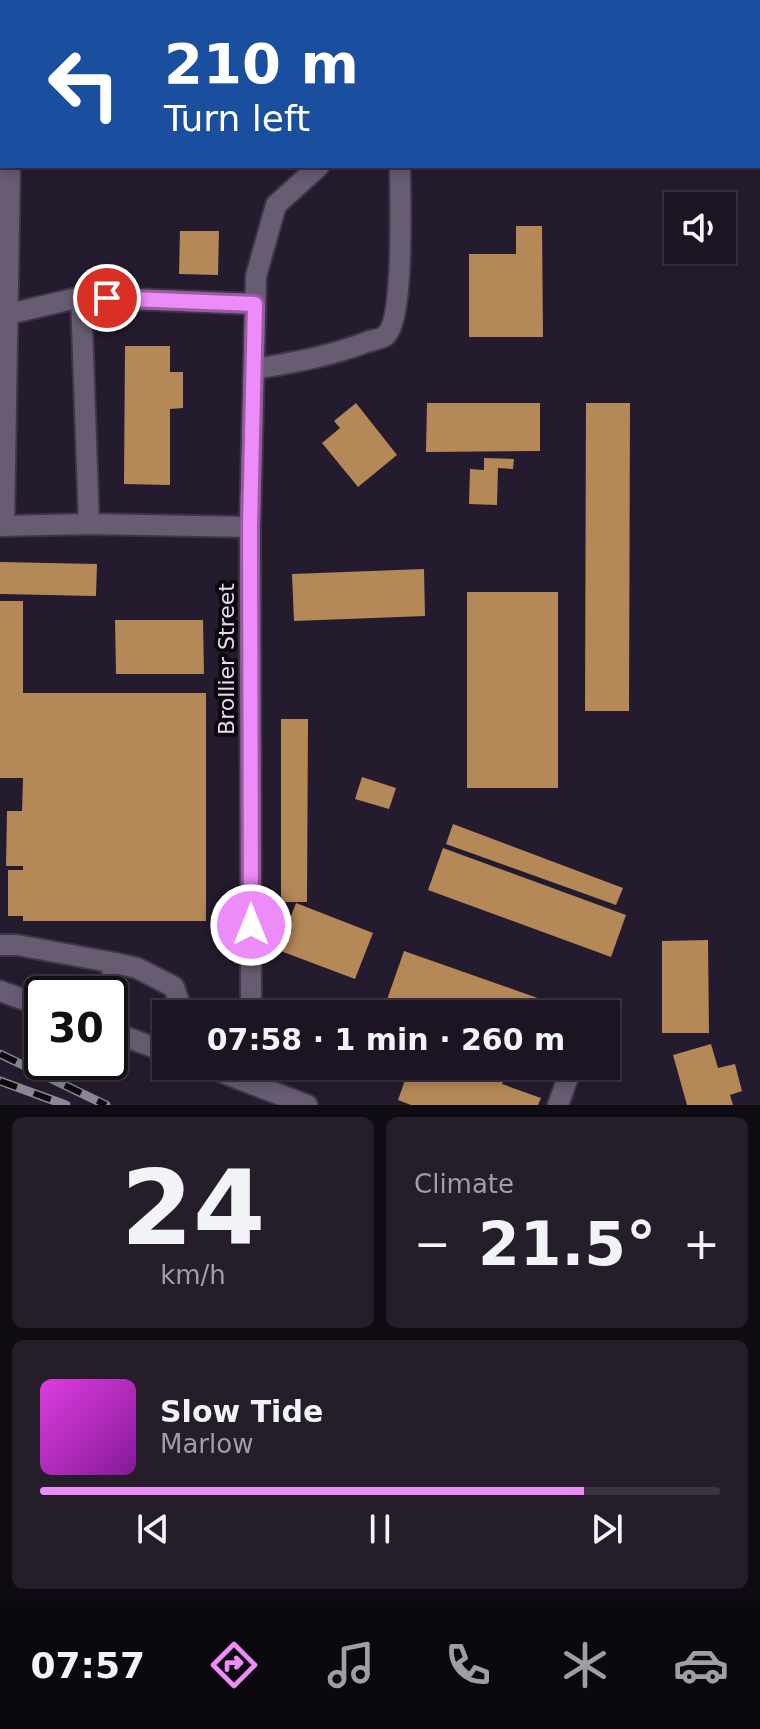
<!DOCTYPE html>
<meta charset="utf-8">
<style>
body{margin:0;font-family:"DejaVu Sans",sans-serif;background:#251d2a;color:#f1f3f6;height:100vh;display:flex;flex-direction:column;font-size:30px;white-space:nowrap}
*{box-sizing:border-box;margin:0}
p{font-size:26px;color:#a09ea5}
.icon{flex:none;width:44px;height:44px;fill:none;stroke:currentColor;stroke-width:2;stroke-linecap:round;stroke-linejoin:round}
.map{position:relative;height:1105px;overflow:hidden}
.details{display:flex;flex-direction:column;gap:12px;padding:12px;background:#0f0b13;flex:1}
.details>*{flex:none}
.banner{position:absolute;left:0px;top:0px;width:760px;height:168px;box-shadow:0 4px 12px #0003,0 0 0 2px #3a3340;background:#1a4fa0;color:#fff;overflow:hidden}
.fabs{position:absolute;left:664px;top:192px;display:grid;gap:16px}
.fabs a{display:grid;place-items:center;width:72px;height:72px;border-radius:0px;background:#1c1422;box-shadow:0 4px 12px #0003,0 0 0 2px #3a3340;font-size:40px}
.speed{position:absolute;left:24px;top:976px;display:flex;gap:16px;font-size:40px;font-weight:700;text-align:center}
.speed>*{display:grid;place-content:center;width:104px;height:104px;border-radius:50%;background:#1c1422;box-shadow:0 4px 12px #0003,0 0 0 2px #3a3340;line-height:1}
.speed .limit{border:4px solid #111;border-radius:12px;background:#fff;color:#111}
.pin{position:absolute;display:grid;place-items:center;width:68px;height:68px;color:#fff;margin:-34px;border:4px solid #fff;border-radius:50%;box-shadow:0 2px 8px #0007}
.me{position:absolute;width:88px;margin:-44px;rotate:0deg;stroke-linejoin:round;filter:drop-shadow(0 0 6px #0008)}
.turn{display:flex;align-items:center;gap:28px;height:168px;padding:0 32px;font-size:36px}
.turn .icon{width:104px;height:104px;stroke-width:2.5}
.turn b{display:block;font-size:56px;line-height:68px}
.big{font-size:60px;font-weight:700;line-height:1.1}
.details .tile{flex:1;display:flex;flex-direction:column;justify-content:center;gap:12px;min-width:0;padding:0 28px;border-radius:12px;background:#251d2a}
.details .dial{align-items:center;gap:0}
.dial b{font-size:104px;line-height:1}
.song{display:flex;align-items:center;gap:24px}
.cover{width:96px;height:96px;border-radius:12px;background:linear-gradient(135deg,hsl(300 70% 55%),hsl(290 70% 35%))}
.played{height:8px;border-radius:4px;background:linear-gradient(90deg,#ed8cf9 80%,#3a3340 80%)}
.keys{display:flex;justify-content:space-around;direction:ltr}
.heat{display:flex;justify-content:space-between;align-items:center;font-size:44px;direction:ltr}
.details .tiles{flex:1;display:grid;gap:12px;grid-template-columns:1fr 1fr}
.tile:last-child{grid-column:span 2}
.trip{position:absolute;left:152px;top:1000px;width:468px;height:80px;border-radius:0px;background:#1c1422;box-shadow:0 4px 12px #0003,0 0 0 2px #3a3340;font-weight:700;line-height:80px;text-align:center}
.menu{display:flex;height:128px;justify-content:space-around;align-items:center;background:#0b080e;color:#a09ea5}
.menu .icon{width:56px;height:56px}
.menu .selected{color:#ed8cf9}
.menu b{font-size:36px;color:#f1f3f6}
.map>svg:first-child{display:block}
.building{fill:#b58858}
.lines{fill:none;stroke-linecap:round;stroke-linejoin:round}
.minor-casing{stroke:#3d3644;stroke-width:24}
.minor{stroke:#675c72;stroke-width:20}
.rail-casing{stroke:#8d8695;stroke-width:9}
.rail{stroke:#0c0810;stroke-width:6;stroke-dasharray:18;stroke-linecap:butt}
.route-casing{stroke:#9a5ba2;stroke-width:20}
.route{stroke:#ed8cf9;stroke-width:14}
.labels{text-anchor:middle;stroke-width:8;stroke-linejoin:round;paint-order:stroke}
.street-label{font-size:22px;fill:#e4deeb;stroke:#0c0810}
</style>
<div class="map">
<svg width="760" height="1105" viewBox="0 0 760 1105">
<rect width="100%" height="100%" fill="#251b2e"/>
<path class="building" d="M516,226H542L543,337H469V254H516Z
M180,231H219L218,275L179,274Z
M125,346H170V372H183V408L170,409V485L124,484Z
M356,403L397,455L358,487L322,443L340,428L334,421Z
M427,403H540V451L426,452Z
M586,403H630L629,711H585Z
M484,458L514,459L513,469L498,468L497,505L469,504L470,469L484,470Z
M0,562L97,564L96,596L0,594Z
M424,569L425,616L294,621L292,574Z
M467,592H558V788H467Z
M0,601H23V693H206V921H23V916H8V870H23V866H6L7,811H22L23,778H0Z
M115,620H203L204,674H116Z
M281,719H308L307,902H281Z
M362,777L396,788L389,809L355,799Z
M453,824L623,888L616,905L446,844Z
M443,848L626,915L611,957L428,890Z
M296,903L373,933L355,979L278,950Z
M708,940L709,1033H662V941Z
M404,951L546,1001L542,1014H382Z
M711,1044L718,1068L735,1064L742,1091L730,1095L733,1105H687L673,1055Z
M410,1066H523L521,1071L508,1067L502,1084L541,1098L538,1105H411L398,1100Z"/>
<g class="lines">
<defs>
<path id="minor" d="M13,2V0
M0,316L81,297
M254,369C292,363 331,356 367,342C372,340 381,339 385,336C405,320 400,195 400,166
M89,524L81,297L255,304
M0,526L89,524L250,527
M4,526L10,166
M0,945H17L115,963L108,994
M115,963L137,968L174,987L183,1014
M0,991L42,1006
M251,1014L250,527L256,276L276,205L319,166
M110,1031L166,1052
M205,1066L307,1105
M558,1105L572,1066"/>
</defs>
<use href="#minor" class="minor-casing"/>
<use href="#minor" class="minor"/>
<defs>
<path id="rail" d="M0,1054L106,1105
M0,1081L66,1105"/>
</defs>
<use href="#rail" class="rail-casing"/>
<use href="#rail" class="rail"/>
</g>
<g class="lines">
<defs>
<path id="route" d="M107,298L255,304L250,527L251,925"/>
</defs>
<use href="#route" class="route-casing"/>
<use href="#route" class="route"/>
</g>
<g class="labels">
<g class="street-label">
<text transform="translate(226 659) rotate(-90)" y="8">Brollier Street</text>
</g>
</g>
</svg>
<div class="fabs">
<a><svg class="icon" aria-label="sound" viewBox="0 0 24 24"><path d="M4 9h4l5-4v14l-5-4H4zM17 9q2 3 0 6"/></svg></a>
</div>
<div class="speed"><div class="limit">30</div></div>
<div class="pin" style="left:107px;top:298px;background:#d93025"><svg class="icon" aria-label="arrive" viewBox="0 0 24 24"><path d="M6 21V4h12l-3 4 3 4H6"/></svg></div>
<svg class="me" style="left:251px;top:925px" viewBox="-20 -20 40 40"><circle r="17" fill="#ed8cf9" stroke="#fff" stroke-width="3"/><path d="M0-11L8 9 0 5-8 9z" fill="#fff"/></svg>
<div class="trip">07:58 · 1 min · 260 m</div>
<div class="banner">
<div class="turn"><svg class="icon" aria-label="left" viewBox="0 0 24 24"><path d="M17 20v-9H6M10 6l-5 5 5 5"/></svg><div><b>210 m</b>Turn left</div></div>
</div>
</div>
<section class="details">
<div class="tiles">
<div class="tile dial"><b>24</b><p>km/h</p></div>
<div class="tile"><p>Climate</p>
<div class="heat"><a>−</a><b class="big">21.5°</b><a>+</a></div>
</div>
<div class="tile">
<div class="song"><i class="cover"></i><div><b>Slow Tide</b><p>Marlow</p></div></div>
<div class="played"></div>
<div class="keys"><svg class="icon" aria-label="previous" viewBox="0 0 24 24"><path d="M18 5L8 12l10 7zM5 5v14"/></svg><svg class="icon" aria-label="pause" viewBox="0 0 24 24"><path d="M8 5v14M16 5v14"/></svg><svg class="icon" aria-label="next" viewBox="0 0 24 24"><path d="M6 5l10 7-10 7zM19 5v14"/></svg></div>
</div>
</div>
</section>
<nav class="menu">
<b>07:57</b>
<svg class="icon selected" aria-label="directions" viewBox="0 0 24 24"><path d="M12 3l9 9-9 9-9-9zM9 14v-3h6M13 9l2 2-2 2"/></svg>
<svg class="icon" aria-label="music" viewBox="0 0 24 24"><path d="M9 18V5l10-2v13"/><circle cx="6" cy="18" r="3"/><circle cx="16" cy="16" r="3"/></svg>
<svg class="icon" aria-label="phone" viewBox="0 0 24 24"><path d="M5 4h4l2 5-3 2q2 4 5 5l2-3 5 2v4C11 20 4 13 5 4z"/></svg>
<svg class="icon" aria-label="climate" viewBox="0 0 24 24"><path d="M12 3v18M4 7l16 10M4 17L20 7"/></svg>
<svg class="icon" aria-label="car" viewBox="0 0 24 24"><path d="M5 17H2v-5l4-1 3-4h7l3 4 3 1v5h-3M9 17h6M6 11h13"/><circle cx="7" cy="17" r="2"/><circle cx="17" cy="17" r="2"/></svg>
</nav>
